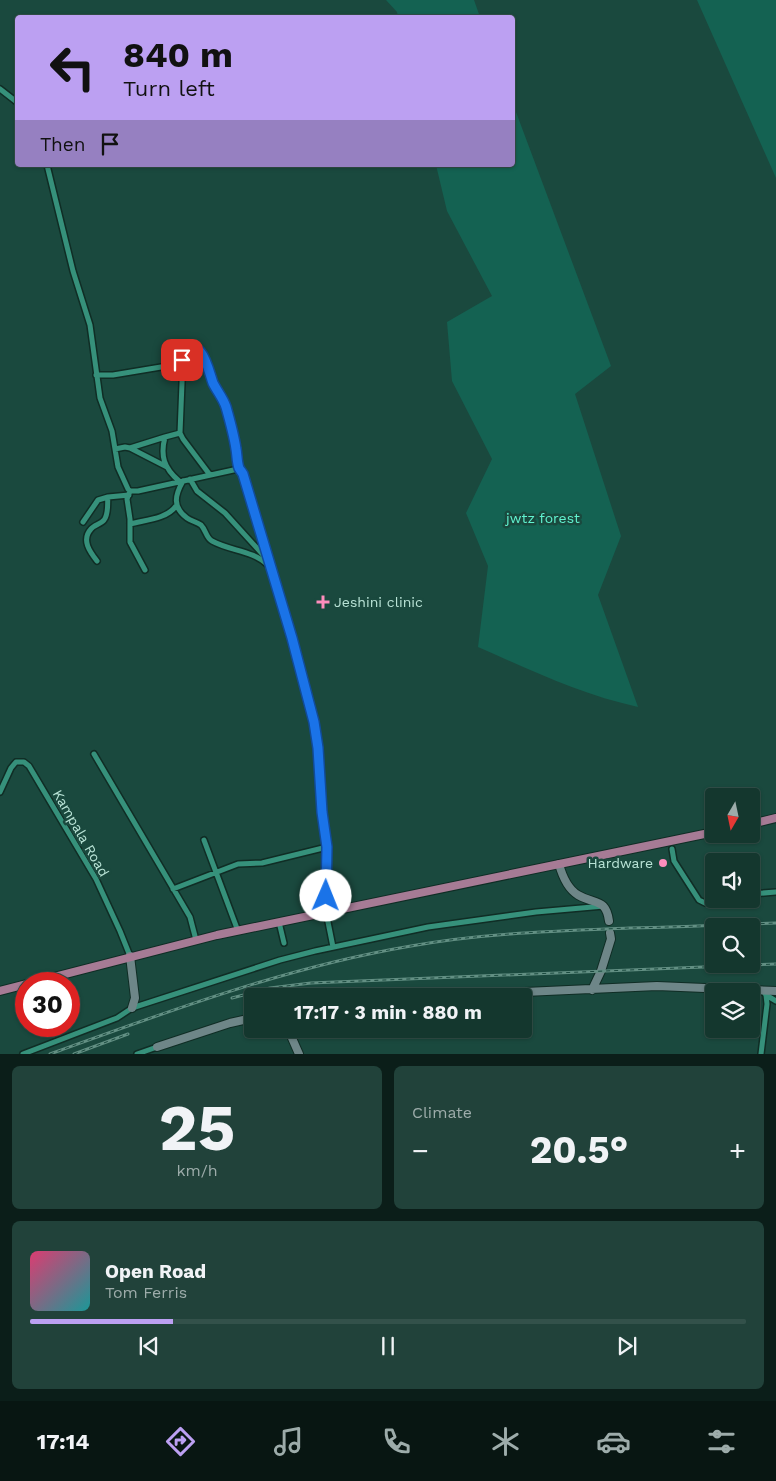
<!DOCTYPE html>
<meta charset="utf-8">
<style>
body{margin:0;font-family:"Work Sans",sans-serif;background:#21423a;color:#f1f3f6;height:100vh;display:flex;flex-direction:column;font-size:19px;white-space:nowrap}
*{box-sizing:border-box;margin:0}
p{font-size:16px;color:#9dacaa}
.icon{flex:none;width:28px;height:28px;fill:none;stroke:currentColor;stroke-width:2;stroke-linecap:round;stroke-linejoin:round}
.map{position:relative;height:1054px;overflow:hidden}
.panel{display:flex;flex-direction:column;gap:12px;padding:12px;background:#0b1e19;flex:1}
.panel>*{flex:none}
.banner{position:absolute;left:15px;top:15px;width:500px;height:152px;border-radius:5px;box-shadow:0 1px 4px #0004,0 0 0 1px #33514a;background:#bca0f2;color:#111;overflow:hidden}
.needle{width:32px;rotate:189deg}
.fabs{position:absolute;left:705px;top:788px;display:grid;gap:10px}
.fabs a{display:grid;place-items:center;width:55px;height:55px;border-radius:5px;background:#14372e;box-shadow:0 1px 4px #0004,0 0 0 1px #33514a;font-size:25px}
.speed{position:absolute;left:15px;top:972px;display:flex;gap:10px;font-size:25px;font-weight:700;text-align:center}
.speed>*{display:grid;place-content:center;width:65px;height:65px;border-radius:50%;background:#14372e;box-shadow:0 1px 4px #0004,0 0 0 1px #33514a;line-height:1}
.speed .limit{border:8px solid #d22;background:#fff;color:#111}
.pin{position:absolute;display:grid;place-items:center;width:42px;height:42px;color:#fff;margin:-21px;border-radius:10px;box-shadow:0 2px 8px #0006}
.me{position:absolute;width:55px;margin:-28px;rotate:1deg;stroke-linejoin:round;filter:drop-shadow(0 0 4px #0008)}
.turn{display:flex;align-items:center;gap:18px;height:105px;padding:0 25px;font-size:22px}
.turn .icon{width:65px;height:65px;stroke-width:2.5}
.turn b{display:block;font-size:35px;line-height:42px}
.then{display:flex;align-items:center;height:48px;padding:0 25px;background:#0003;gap:10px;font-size:19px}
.big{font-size:38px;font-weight:700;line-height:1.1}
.panel .widget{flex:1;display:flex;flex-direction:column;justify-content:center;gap:8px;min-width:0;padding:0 18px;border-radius:8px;background:#21423a}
.panel .dial{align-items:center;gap:0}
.dial b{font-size:65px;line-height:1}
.song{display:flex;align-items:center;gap:15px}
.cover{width:60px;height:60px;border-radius:8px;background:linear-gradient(135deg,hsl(340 70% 55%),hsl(180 70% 35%))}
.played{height:5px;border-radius:2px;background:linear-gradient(90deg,#bca0f2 20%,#33514a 20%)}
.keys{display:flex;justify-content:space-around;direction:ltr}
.heat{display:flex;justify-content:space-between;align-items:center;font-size:28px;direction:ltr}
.panel .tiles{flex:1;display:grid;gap:12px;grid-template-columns:1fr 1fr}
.widget:last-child{grid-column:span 2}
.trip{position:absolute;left:244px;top:988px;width:288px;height:50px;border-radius:5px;background:#14372e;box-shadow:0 1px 4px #0004,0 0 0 1px #33514a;font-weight:700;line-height:50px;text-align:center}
.tab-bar{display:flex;height:80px;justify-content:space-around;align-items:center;background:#081612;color:#9dacaa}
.tab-bar .icon{width:35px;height:35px}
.tab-bar .active{color:#bca0f2}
.tab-bar b{font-size:22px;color:#f1f3f6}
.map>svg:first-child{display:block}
.green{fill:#146252}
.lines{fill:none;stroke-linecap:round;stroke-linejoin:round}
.street-casing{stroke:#102d25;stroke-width:8}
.secondary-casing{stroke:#102d25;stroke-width:10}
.primary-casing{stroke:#102d25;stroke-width:10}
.street{stroke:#36917b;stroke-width:5}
.secondary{stroke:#6e8688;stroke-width:8}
.primary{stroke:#a67b95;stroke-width:8}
.rail-casing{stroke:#628f83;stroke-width:3}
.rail{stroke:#1a493e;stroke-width:1;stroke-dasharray:4;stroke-linecap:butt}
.route-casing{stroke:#114b97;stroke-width:12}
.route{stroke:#1a73e8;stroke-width:9}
.poi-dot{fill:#fe8ebd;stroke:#1a493e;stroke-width:2}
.labels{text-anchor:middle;stroke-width:5;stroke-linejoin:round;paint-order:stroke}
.park-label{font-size:14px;fill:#61f3d0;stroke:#1a493e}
.poi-label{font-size:14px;fill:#b9e3d6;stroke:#1a493e;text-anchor:start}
.street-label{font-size:14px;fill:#b9e3d6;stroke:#1a493e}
</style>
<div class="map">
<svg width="776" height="1054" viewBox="0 0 776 1054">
<rect width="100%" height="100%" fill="#1a493e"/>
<path class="green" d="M386,0H474L480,17H398L397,12Z
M697,0H776V178Z
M513,104L611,366L575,394L621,536L598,595L638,707C582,695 530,670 478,647L488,566L466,513L492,459L452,381L447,322L492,296L447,211L436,165H512Z"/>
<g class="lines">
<defs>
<path id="street" d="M0,89L18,103
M47,165L73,271L90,325L100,398L112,431L118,467L128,489L130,491H138L238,469L242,471L292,638L314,722L318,747L322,812L327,847L326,912L333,947
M183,358L180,433L183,439L210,475
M96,375H113L173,365C183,362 184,351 195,349C208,354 209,371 213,382C216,390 222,396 225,403C233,424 237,447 239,469
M130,448L165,437
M115,449L125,447L130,448L167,467
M190,479L197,491L225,513L265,557
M179,481C164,468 160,456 165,437L180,433
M183,481C175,495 172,507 187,518C191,521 197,522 201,525C206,530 206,538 212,541C230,551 252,550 268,565
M130,491L127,499L130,519V542L145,570
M83,522L98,500L108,497L129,495
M130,524C145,520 167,519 176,506
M97,561C90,552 81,540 91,529C94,525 101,524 104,520C109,514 107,504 108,497
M94,754L190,917L196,940
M0,792L11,768L16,762H24L29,766L96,879L120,931L130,956
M204,840L238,931
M672,849L674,861L699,900L705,903L725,899
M173,889L238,864L262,863L327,847
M751,894L776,892
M279,922L284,943
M766,995L776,1001
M23,1054L117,1018L132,1008L280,960L315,951L428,927L536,912L604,906
M137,1054L157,1047
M761,1054L767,1004L766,995L763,991"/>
<path id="secondary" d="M559,864C562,875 568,889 578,895C595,905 606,898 609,921
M130,956L135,998L132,1008
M592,990L601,971L611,939L610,933
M434,996L657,986L776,991
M288,1029L299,1054
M157,1047L230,1023L252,1018"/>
<path id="primary" d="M751,824L776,818
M0,991L217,935L714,832"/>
</defs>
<use href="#street" class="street-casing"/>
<use href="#secondary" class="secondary-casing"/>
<use href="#primary" class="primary-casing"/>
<use href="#street" class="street"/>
<use href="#secondary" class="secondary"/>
<use href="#primary" class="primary"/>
<defs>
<path id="rail" d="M232,998L270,988L311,983L776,964
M50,1054C169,1011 287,967 411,946C483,933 556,931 629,928C678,927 727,925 776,923
M74,1054L128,1034"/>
</defs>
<use href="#rail" class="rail-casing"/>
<use href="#rail" class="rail"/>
</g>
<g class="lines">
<defs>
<path id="route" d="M182,360C200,329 208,369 213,383C217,391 223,398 226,407C230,421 234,435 236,449C237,454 237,463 239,468C240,470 242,472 243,474L292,638L314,722L318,748L322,812L327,847L326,896"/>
</defs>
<use href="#route" class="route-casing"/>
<use href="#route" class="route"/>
</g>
<g class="poi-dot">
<path d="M320.5 594.5h5v5h5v5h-5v5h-5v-5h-5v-5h5z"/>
<circle cx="663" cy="863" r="5"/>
</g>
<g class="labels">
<g class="park-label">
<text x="543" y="523">jwtz forest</text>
</g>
<g class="poi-label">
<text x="334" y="607">Jeshini clinic</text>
<text x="653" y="868" text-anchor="end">Hardware</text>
</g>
<g class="street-label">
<text transform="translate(81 833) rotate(60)" y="5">Kampala Road</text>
</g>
</g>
</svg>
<div class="fabs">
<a><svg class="needle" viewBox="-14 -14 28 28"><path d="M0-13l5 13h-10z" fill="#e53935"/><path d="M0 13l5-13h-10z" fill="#9dacaa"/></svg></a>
<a><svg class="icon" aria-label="sound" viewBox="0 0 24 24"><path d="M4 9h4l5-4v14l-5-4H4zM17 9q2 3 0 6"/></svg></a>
<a><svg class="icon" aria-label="search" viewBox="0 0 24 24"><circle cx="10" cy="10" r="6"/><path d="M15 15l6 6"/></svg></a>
<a><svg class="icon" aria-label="layers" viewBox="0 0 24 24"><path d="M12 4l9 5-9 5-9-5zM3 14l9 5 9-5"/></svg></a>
</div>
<div class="speed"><div class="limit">30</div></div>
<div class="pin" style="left:182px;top:360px;background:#d93025"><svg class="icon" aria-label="arrive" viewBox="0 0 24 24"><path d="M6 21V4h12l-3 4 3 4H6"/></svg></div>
<svg class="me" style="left:326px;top:896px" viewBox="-20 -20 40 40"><circle r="19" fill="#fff"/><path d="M0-13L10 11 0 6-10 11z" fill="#1a73e8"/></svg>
<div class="trip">17:17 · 3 min · 880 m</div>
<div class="banner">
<div class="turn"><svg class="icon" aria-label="left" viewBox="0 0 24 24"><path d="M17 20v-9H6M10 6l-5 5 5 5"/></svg><div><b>840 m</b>Turn left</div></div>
<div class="then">Then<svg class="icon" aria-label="arrive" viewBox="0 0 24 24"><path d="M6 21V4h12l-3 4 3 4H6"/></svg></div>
</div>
</div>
<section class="panel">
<div class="tiles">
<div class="widget dial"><b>25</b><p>km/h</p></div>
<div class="widget"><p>Climate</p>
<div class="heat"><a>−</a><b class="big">20.5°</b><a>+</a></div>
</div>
<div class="widget">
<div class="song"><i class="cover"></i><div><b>Open Road</b><p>Tom Ferris</p></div></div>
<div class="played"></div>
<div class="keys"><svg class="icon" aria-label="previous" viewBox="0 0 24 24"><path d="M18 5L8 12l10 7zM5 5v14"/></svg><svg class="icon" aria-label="pause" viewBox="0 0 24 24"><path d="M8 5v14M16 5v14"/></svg><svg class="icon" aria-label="next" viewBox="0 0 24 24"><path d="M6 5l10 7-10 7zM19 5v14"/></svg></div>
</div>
</div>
</section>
<nav class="tab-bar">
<b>17:14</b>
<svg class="icon active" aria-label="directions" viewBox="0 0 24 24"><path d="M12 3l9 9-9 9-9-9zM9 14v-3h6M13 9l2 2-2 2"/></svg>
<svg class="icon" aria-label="music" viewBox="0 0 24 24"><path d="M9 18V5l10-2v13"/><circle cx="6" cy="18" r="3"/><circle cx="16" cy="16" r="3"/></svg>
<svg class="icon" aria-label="phone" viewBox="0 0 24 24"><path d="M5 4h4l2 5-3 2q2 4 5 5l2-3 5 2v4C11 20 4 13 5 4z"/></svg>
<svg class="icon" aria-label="climate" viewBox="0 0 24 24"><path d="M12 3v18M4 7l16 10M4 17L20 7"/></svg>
<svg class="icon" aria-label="car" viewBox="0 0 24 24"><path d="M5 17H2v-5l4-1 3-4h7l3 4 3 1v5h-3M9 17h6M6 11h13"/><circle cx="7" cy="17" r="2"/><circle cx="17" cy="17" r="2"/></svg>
<svg class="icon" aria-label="filters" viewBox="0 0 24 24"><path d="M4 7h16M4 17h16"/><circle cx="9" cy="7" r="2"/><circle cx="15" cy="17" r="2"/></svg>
</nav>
